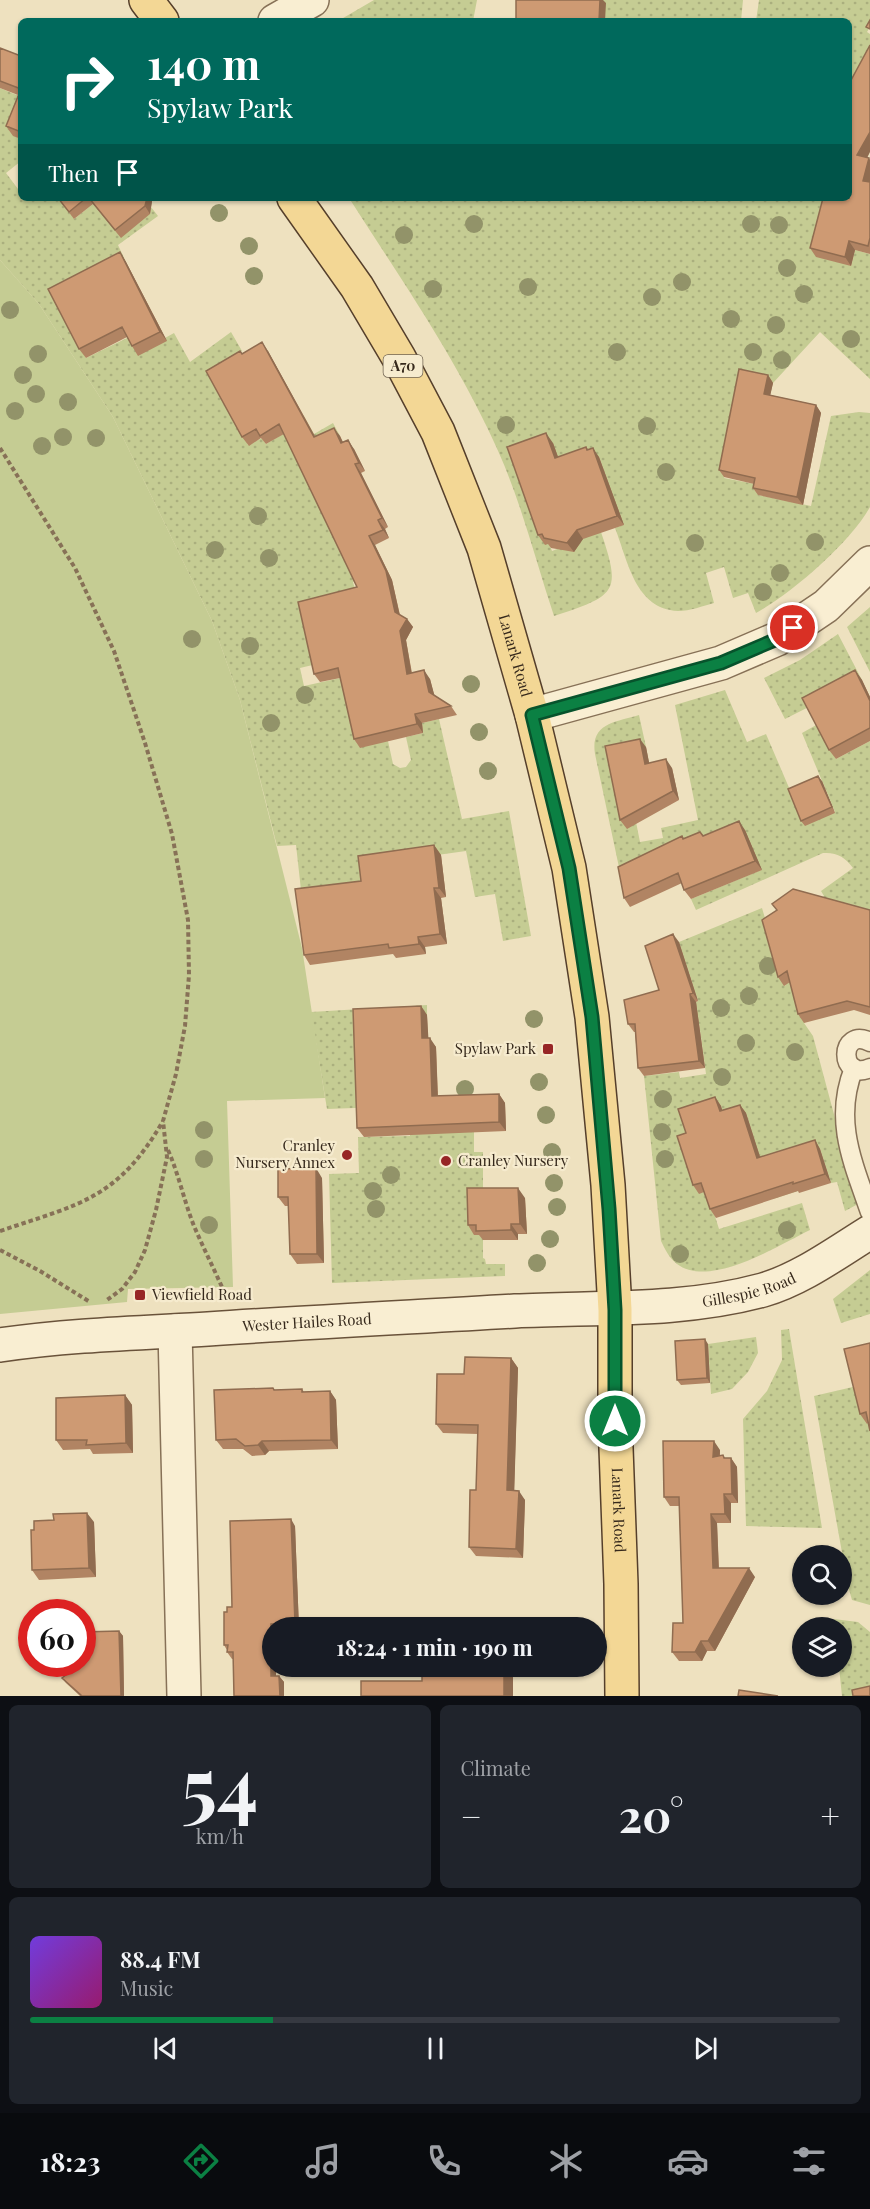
<!DOCTYPE html>
<meta charset="utf-8">
<style>
body{margin:0;font-family:"Playfair Display",serif;background:#20242c;color:#f1f3f6;height:100vh;display:flex;flex-direction:column;font-size:22px;white-space:nowrap}
*{box-sizing:border-box;margin:0}
p{font-size:20px;color:#9ea1a6}
.icon{flex:none;width:33px;height:33px;fill:none;stroke:currentColor;stroke-width:2;stroke-linecap:round;stroke-linejoin:round}
.map{position:relative;height:1696px;overflow:hidden}
.sheet{display:flex;flex-direction:column;gap:9px;padding:9px;background:#0d0f14;flex:1}
.sheet>*{flex:none}
.hud{position:absolute;left:18px;top:18px;width:834px;height:183px;border-radius:9px;box-shadow:0 2px 4px #0004;background:#00695c;color:#fff;overflow:hidden}
.controls{position:absolute;left:792px;top:1545px;display:grid;gap:12px}
.controls a{display:grid;place-items:center;width:60px;height:60px;border-radius:50%;background:#171b24;box-shadow:0 2px 4px #0004;font-size:30px}
.speed{position:absolute;left:18px;top:1599px;display:flex;gap:12px;font-size:30px;font-weight:700;text-align:center}
.speed>*{display:grid;place-content:center;width:78px;height:78px;border-radius:50%;background:#171b24;box-shadow:0 2px 4px #0004;line-height:1}
.speed .limit{border:9px solid #d22;background:#fff;color:#111}
.pin{position:absolute;display:grid;place-items:center;width:51px;height:51px;color:#fff;margin:-26px;border:3px solid #fff;border-radius:50%;box-shadow:0 2px 6px #0007}
.me{position:absolute;width:66px;margin:-33px;rotate:0deg;stroke-linejoin:round;filter:drop-shadow(0 0 4px #0008)}
.turn{display:flex;align-items:center;gap:21px;height:126px;padding:0 30px;font-size:27px}
.turn .icon{width:78px;height:78px;stroke-width:2.5}
.turn b{display:block;font-size:42px;line-height:51px}
.then{display:flex;align-items:center;height:57px;padding:0 30px;background:#0003;gap:12px;font-size:22px}
.big{font-size:45px;font-weight:700;line-height:1.1}
.sheet .card{flex:1;display:flex;flex-direction:column;justify-content:center;gap:9px;min-width:0;padding:0 21px;border-radius:9px;background:#20242c}
.sheet .dial{align-items:center;gap:0}
.dial b{font-size:78px;line-height:1}
.song{display:flex;align-items:center;gap:18px}
.cover{width:72px;height:72px;border-radius:9px;background:linear-gradient(135deg,hsl(260 70% 55%),hsl(320 70% 35%))}
.played{height:6px;border-radius:3px;background:linear-gradient(90deg,#0b8043 30%,#363941 30%)}
.keys{display:flex;justify-content:space-around;direction:ltr}
.heat{display:flex;justify-content:space-between;align-items:center;font-size:33px;direction:ltr}
.sheet .tiles{flex:1;display:grid;gap:9px;grid-template-columns:1fr 1fr}
.card:last-child{grid-column:span 2}
.trip{position:absolute;left:262px;top:1617px;width:345px;height:60px;border-radius:30px;background:#171b24;box-shadow:0 2px 4px #0004;font-weight:700;line-height:60px;text-align:center}
.menu{display:flex;height:96px;justify-content:space-around;align-items:center;background:#090b0e;color:#9ea1a6}
.menu .icon{width:42px;height:42px}
.menu .active{color:#0b8043}
.menu b{font-size:27px;color:#f1f3f6}
.map>svg:first-child{display:block}
.grass{fill:url(#grass-dots)}
.park{fill:#c5cc93}
.lines{fill:none;stroke-linecap:round;stroke-linejoin:round}
.lane-casing{stroke:#877157;stroke-width:21}
.street-casing{stroke:#877157;stroke-width:36}
.secondary-casing{stroke:#69523a;stroke-width:36}
.primary-casing{stroke:#553f2b;stroke-width:36}
.path{stroke:#877157;stroke-width:4;stroke-dasharray:4.5 3;stroke-linecap:butt}
.lane{stroke:#f9eed2;stroke-width:18}
.street{stroke:#f9eed2;stroke-width:33}
.secondary{stroke:#f9eed2;stroke-width:33}
.primary{stroke:#f3d795;stroke-width:33}
.tree{fill:#929369}
.wall{fill:#b18463}
.shaded-wall{fill:#906c50}
.building{fill:#ce9a73;stroke:#906c50;stroke-width:1.5}
.route-casing{stroke:#07532c;stroke-width:15}
.route{stroke:#0b8043;stroke-width:10}
.poi-dot{fill:#972626;stroke:#f6ebce;stroke-width:2}
.labels{text-anchor:middle;stroke-width:4.5;stroke-linejoin:round;paint-order:stroke}
.shield{fill:#f6ebce;stroke:#706351;stroke-width:1.5}
.shield-label{font-size:14px;font-weight:bold;fill:#36291c}
.street-label{font-size:15px;fill:#36291c;stroke:#f6ebce}
.poi-label{font-size:15px;fill:#36291c;stroke:#f6ebce;text-anchor:end}
</style>
<div class="map">
<svg width="870" height="1696" viewBox="0 0 870 1696">
<defs>
<pattern id="grass-dots" width="8" height="8" patternUnits="userSpaceOnUse" patternTransform="scale(1.5)"><rect width="8" height="8" fill="#c5cc93"/><path d="M2 2h.1M6 6h.1" fill="none" stroke="#aaaf7e" stroke-width="1.8" stroke-linecap="round"/></pattern>
</defs>
<rect width="100%" height="100%" fill="#eee1bf"/>
<path class="grass" d="M374,0H477L473,21H338Z
M573,0H743L741,21H573Z
M759,0H870V27L867,32L870,34V66L849,107V21H756Z
M0,88L19,96L13,135L21,139V161L6,173L21,193V198H69L74,219L93,204L150,214L151,207L158,216L118,245L126,262L55,298L86,358L129,337L165,338L174,333L190,362L231,332L242,351L221,363L248,445L262,438L266,444L285,433L283,428L304,416L314,434L333,423L340,436L356,580L353,582L357,597L342,658L300,668L304,686L381,669L388,741L393,764L400,768L406,767L411,760L406,737L423,733L422,723L439,719L462,819L509,811L531,936L503,941L495,894L475,897L466,851L365,865L368,891L302,899L296,845L277,846L240,700L212,621L113,417L39,304L0,260Z
M349,198H825L851,266L855,250L870,254V379L820,332L773,383L724,478L760,485L758,495L811,506L831,416L859,412L870,413V507C851,542 791,594 756,613L748,593L733,598L724,567L706,573L714,603C703,606 690,611 678,611C635,609 628,561 615,528L623,525L599,457L549,543L552,551L578,541L599,526C621,591 620,595 554,616C536,562 522,505 499,453C459,362 402,281 349,198Z
M870,607V672L847,627Z
M838,634L862,680L785,719L764,678L800,660Z
M725,690L747,742L766,734L805,825L835,812L802,733L818,724L836,759L870,741V917L804,1023L813,1036L858,1204L845,1211L837,1182L831,1183L820,1149L798,1191L773,1199L746,1113L725,1119L721,1106L699,1193L707,1191L719,1229L802,1203L810,1230C779,1245 710,1289 677,1264C669,1258 665,1249 661,1241L644,1076L679,1072L680,1078L706,1074L699,1023L661,1014L698,1001L679,942L762,908L785,986L819,900L824,896L821,891L853,868C845,857 837,852 823,853L696,910L691,899L761,870L620,872L595,754C590,723 616,722 639,715L646,747L636,822L640,842L663,838L661,828L698,820L675,705Z
M427,1005V1015L363,1094L438,1091V1105L474,1132V1152H483V1198L474,1203L467,1202V1217L475,1218L483,1235V1258L485,1259L486,1264H505V1276L332,1283L329,1174L359,1173L358,1137L410,1136L409,1106L327,1109L311,1012Z
M870,1270V1314L841,1323L833,1299Z
M789,1329L822,1528L746,1526L743,1419L767,1391L782,1360L781,1330Z
M756,1337L758,1353L748,1372L732,1389L711,1394L708,1344Z
M857,1386L870,1423V1605L852,1600L848,1586L814,1396Z
M834,1619L858,1622L870,1632V1692L867,1696H842L839,1667L842,1666V1628L835,1627Z"/>
<path class="park" d="M0,260L39,304L113,417L212,621L240,700L302,948L325,1098L227,1101L233,1287L128,1289L127,1302L0,1314Z"/>
<g class="lines">
<defs>
<path id="lane" d="M870,1042C839,1026 838,1082 870,1068
M854,1068C833,1120 853,1163 870,1212"/>
<path id="street" d="M275,21L312,0
M532,715L721,663L777,639L826,606L870,563
M175,1331L184,1696"/>
<g id="secondary">
<path id="s1" d="M0,1345C69,1335 138,1333 208,1329C310,1322 413,1317 515,1311C598,1307 682,1312 763,1290C801,1279 836,1253 870,1232"/>
</g>
<g id="primary">
<path d="M146,0L162,21"/>
<path id="s2" d="M294,198L357,287L399,358L438,432L484,548L532,715L569,868L592,1017L608,1185L615,1310V1421L621,1584L622,1696"/>
</g>
</defs>
<use href="#lane" class="lane-casing"/>
<use href="#street" class="street-casing"/>
<use href="#secondary" class="secondary-casing"/>
<use href="#primary" class="primary-casing"/>
<path class="path" d="M0,448L75,568L114,651L145,743L172,834L188,920L189,975L185,1026L176,1074L163,1121L167,1157L156,1210L145,1250L135,1272L122,1289L107,1300
M168,1150C179,1175 184,1201 194,1226C203,1247 213,1267 222,1287V1294
M0,1231C80,1204 118,1199 163,1121
M0,1250L40,1271L90,1302"/>
<use href="#lane" class="lane"/>
<use href="#street" class="street"/>
<use href="#secondary" class="secondary"/>
<use href="#primary" class="primary"/>
</g>
<g class="tree">
<circle cx="219" cy="213" r="9"/>
<circle cx="474" cy="224" r="9"/>
<circle cx="751" cy="224" r="9"/>
<circle cx="779" cy="225" r="9"/>
<circle cx="404" cy="235" r="9"/>
<circle cx="249" cy="246" r="9"/>
<circle cx="787" cy="268" r="9"/>
<circle cx="254" cy="276" r="9"/>
<circle cx="682" cy="282" r="9"/>
<circle cx="528" cy="287" r="9"/>
<circle cx="433" cy="289" r="9"/>
<circle cx="804" cy="294" r="9"/>
<circle cx="652" cy="297" r="9"/>
<circle cx="10" cy="310" r="9"/>
<circle cx="731" cy="319" r="9"/>
<circle cx="776" cy="325" r="9"/>
<circle cx="851" cy="339" r="9"/>
<circle cx="617" cy="352" r="9"/>
<circle cx="753" cy="352" r="9"/>
<circle cx="38" cy="354" r="9"/>
<circle cx="782" cy="360" r="9"/>
<circle cx="23" cy="375" r="9"/>
<circle cx="36" cy="394" r="9"/>
<circle cx="68" cy="402" r="9"/>
<circle cx="15" cy="411" r="9"/>
<circle cx="506" cy="425" r="9"/>
<circle cx="647" cy="426" r="9"/>
<circle cx="63" cy="437" r="9"/>
<circle cx="96" cy="438" r="9"/>
<circle cx="42" cy="446" r="9"/>
<circle cx="666" cy="472" r="9"/>
<circle cx="258" cy="516" r="9"/>
<circle cx="815" cy="542" r="9"/>
<circle cx="695" cy="543" r="9"/>
<circle cx="215" cy="550" r="9"/>
<circle cx="269" cy="558" r="9"/>
<circle cx="780" cy="573" r="9"/>
<circle cx="763" cy="592" r="9"/>
<circle cx="192" cy="639" r="9"/>
<circle cx="250" cy="646" r="9"/>
<circle cx="471" cy="684" r="9"/>
<circle cx="305" cy="695" r="9"/>
<circle cx="271" cy="723" r="9"/>
<circle cx="479" cy="732" r="9"/>
<circle cx="488" cy="771" r="9"/>
<circle cx="768" cy="966" r="9"/>
<circle cx="749" cy="996" r="9"/>
<circle cx="721" cy="1008" r="9"/>
<circle cx="534" cy="1019" r="9"/>
<circle cx="746" cy="1043" r="9"/>
<circle cx="795" cy="1052" r="9"/>
<circle cx="722" cy="1077" r="9"/>
<circle cx="539" cy="1082" r="9"/>
<circle cx="465" cy="1089" r="9"/>
<circle cx="663" cy="1099" r="9"/>
<circle cx="546" cy="1115" r="9"/>
<circle cx="204" cy="1130" r="9"/>
<circle cx="662" cy="1132" r="9"/>
<circle cx="552" cy="1152" r="9"/>
<circle cx="204" cy="1159" r="9"/>
<circle cx="665" cy="1159" r="9"/>
<circle cx="391" cy="1175" r="9"/>
<circle cx="554" cy="1183" r="9"/>
<circle cx="373" cy="1191" r="9"/>
<circle cx="557" cy="1207" r="9"/>
<circle cx="376" cy="1209" r="9"/>
<circle cx="209" cy="1225" r="9"/>
<circle cx="787" cy="1230" r="9"/>
<circle cx="550" cy="1239" r="9"/>
<circle cx="680" cy="1254" r="9"/>
<circle cx="537" cy="1263" r="9"/>
</g>
<path class="wall" d="M0,48L21,56V139L13,136L6,126L18,95L0,88Z
M867,158L870,160V254L855,250L851,266L816,257L810,248Z
M58,198H150L152,201L150,214L121,238L93,204L74,219Z
M120,252L126,262L167,341L138,356L132,346L127,337L86,358L79,349Z
M268,351L315,436H340L343,442L354,449L365,471L361,473L388,527L385,529L389,538L375,545L392,580L400,615L407,619L413,627L406,640L412,673L430,679L434,695L451,706L457,715L422,723L423,733L360,748L354,739L340,678L320,682L314,674L357,587L284,434L266,444L261,438L249,446L242,437V353Z
M768,375L773,383L770,395L816,405L821,413L803,505L758,495L753,488L754,484L724,477L719,470Z
M553,443L558,457L586,447L588,449L599,457L624,525L583,539L574,552L551,548L548,544L545,545L538,535Z
M855,670L862,680L870,697V741L836,759L829,750Z
M646,747L649,763L672,768L679,800L627,829L620,820Z
M822,781L835,813L805,826L801,821Z
M745,830L762,870L691,899L684,890L682,883L630,907L624,898L682,836L684,838L700,832L704,836Z
M434,845L441,855L446,897L441,898L447,944L425,947L426,954L396,958L393,954L310,965L304,955L361,881Z
M870,910V1015L854,1010L804,1023L798,1014L790,982L784,986L778,977Z
M679,942L698,1001L696,1002L705,1068L644,1076L638,1068L635,1032H634L628,1024L659,990Z
M421,1006L427,1015L428,1038L436,1047L438,1096L499,1094L505,1103L506,1131L364,1137L357,1128Z
M715,1097L721,1106L722,1110L740,1105L746,1113L760,1157L815,1140L820,1149L831,1183L799,1193L798,1191L716,1218L710,1209L704,1192L699,1194L693,1185L686,1133Z
M322,1178L324,1263L297,1264L290,1254L289,1206H285L278,1197Z
M525,1198L527,1234H518V1240H483L479,1235H474L468,1225Z
M870,1343L868,1423L867,1424L860,1414Z
M708,1344L710,1383L681,1385L677,1380Z
M511,1358L518,1368L514,1490L525,1500L523,1558L476,1556L469,1547L476,1490L478,1434L443,1433L436,1424L464,1374Z
M273,1388L275,1390L302,1389L304,1392L330,1391L336,1400L338,1449L269,1451L265,1455L252,1456L243,1449H223L216,1440Z
M125,1395L132,1405L133,1453L93,1454L90,1449L63,1450L56,1440Z
M720,1450V1455H723L725,1458H731L737,1467L738,1503H731V1523H717L719,1568L755,1577L715,1651H707L702,1661H679L672,1652L683,1623L679,1506H670L664,1497Z
M94,1522L96,1577L39,1580L32,1570L34,1530Z
M295,1526L299,1628H273V1666H276V1676H279L284,1682V1696H234L233,1659H232L227,1652V1650L224,1645L227,1612L232,1607Z
M119,1631L123,1636L124,1696H80L66,1683L62,1678Z"/>
<path class="shaded-wall" d="M600,0H603L606,3L605,21H599Z
M870,132V152L864,164L857,155Z
M869,158L870,160V187L863,181Z
M147,198H150L152,201L150,214L145,206Z
M849,241L855,250L851,266L845,257Z
M120,252L126,262L167,341L160,332Z
M262,342L268,351L320,446L314,437Z
M768,375L773,383L769,401L764,394Z
M816,405L821,413L803,505L797,497Z
M334,428L340,436L347,452L341,443Z
M546,433L553,443L562,468L555,458Z
M348,440L354,449L365,471L359,463Z
M593,448L599,457L624,525L617,516Z
M355,464L361,473L388,527L382,518Z
M378,520L385,529L389,538L383,530Z
M577,530L583,539L574,552L567,543Z
M369,536L375,545L392,580L401,621L395,612Z
M407,619L413,627L406,640L413,682L407,674L400,631Z
M424,670L430,679L436,701L429,692Z
M855,670L862,680L870,697V701Z
M415,714L422,723L423,733L417,724Z
M640,739L646,747L651,772L645,764Z
M666,759L672,768L679,800L673,791Z
M818,776L822,781L835,813L832,807Z
M739,821L745,830L762,870L755,861Z
M434,845L441,855L446,897L439,888Z
M434,888L441,898L447,944L440,934Z
M673,934L679,942L698,1001L693,993Z
M418,937L425,947L426,954L419,944Z
M690,994L696,1002L705,1068L699,1061Z
M421,1006L427,1015L429,1048L422,1038Z
M430,1038L436,1047L438,1105L432,1096Z
M499,1094L505,1103L506,1131L499,1122Z
M715,1097L721,1106L725,1119L720,1111Z
M740,1105L746,1113L763,1166L757,1158Z
M815,1140L820,1149L831,1183L825,1174Z
M316,1168L322,1178L324,1263L317,1254Z
M518,1188L525,1198L527,1234L520,1224Z
M511,1224L518,1234V1240L511,1230Z
M705,1339L708,1344L710,1383L707,1378Z
M511,1358L518,1368L514,1500L507,1490Z
M330,1391L336,1400L338,1449L331,1440Z
M125,1395L132,1405L133,1453L126,1443Z
M262,1441L269,1451L265,1455L258,1445Z
M714,1441L720,1450L719,1466L713,1457Z
M731,1458L737,1467L738,1503L732,1494Z
M519,1491L525,1500L523,1558L516,1549Z
M724,1494L731,1503V1523L725,1514Z
M87,1513L94,1522L96,1577L89,1568Z
M711,1514L717,1523L719,1577L713,1568Z
M291,1519L295,1526L299,1628H298L295,1623Z
M749,1568L755,1577L715,1651L708,1641Z
M271,1624L273,1628V1666H276V1683L271,1676Z
M119,1631L123,1636L124,1696H121Z
M701,1641L707,1651L702,1661L695,1652Z
M504,1666H505L513,1677V1696H504Z
M279,1676L284,1682V1696H280Z"/>
<path class="building" d="M516,0H600L599,21H516Z
M870,20V29L866,27Z
M870,45V132L857,155L869,158L863,181L870,182V238L868,246L849,241L845,257L810,248L823,198H849V84Z
M0,48L21,56V132L6,126L21,89L0,81Z
M58,198H86L69,212Z
M89,198H147L145,206L115,230Z
M120,252L160,332L132,346L122,327L79,349L48,289Z
M262,342L314,437L334,428L341,443L348,440L359,463L355,464L382,518L378,520L383,530L369,536L386,571L395,612L407,619L400,631L407,674L424,670L429,692L451,706L415,714L417,724L354,739L338,668L314,674L298,602L357,587L279,424L260,436L256,429L242,437L206,371L240,351L242,354Z
M739,369L768,375L764,394L816,405L797,497L753,488L755,478L719,470Z
M546,433L555,458L586,447L587,450L593,448L617,516L577,530L567,543L544,538L542,534L538,535L507,447Z
M855,670L870,701V728L829,750L802,698Z
M640,739L645,764L666,759L673,791L620,820L605,746Z
M818,776L832,807L801,821L788,789Z
M739,821L755,861L684,890L678,873L624,898L618,867L682,836L683,839L700,832L703,836Z
M434,845L439,888H434L440,934L418,937L419,944L389,948L388,944L304,955L295,889L361,881L358,856Z
M793,889L870,910V1007L847,1001L798,1014L787,971L778,977L762,920L777,910L772,904Z
M673,934L693,993L690,994L699,1061L638,1068L635,1024H628L624,1000L659,990L645,946Z
M421,1006L422,1038H430L432,1096L499,1094V1122L357,1128L353,1009Z
M715,1097L720,1111L740,1105L757,1158L815,1140L825,1174L793,1184V1182L710,1209L701,1183L693,1185L677,1136L686,1133L678,1109Z
M316,1168L317,1254H290L288,1197H278V1169Z
M467,1188H518L520,1224H511V1230L476,1231V1225H468Z
M705,1339L707,1378L677,1380L675,1341Z
M870,1343V1431L866,1412L860,1414L844,1349Z
M465,1357L511,1358L507,1490L519,1491L516,1549L469,1547L470,1490H476L478,1425L436,1424L437,1374H464Z
M273,1388L274,1390L302,1389V1392L330,1391L331,1440L262,1441L258,1445L245,1446L236,1439L216,1440L214,1390Z
M125,1395L126,1443L86,1445L87,1440H56V1398Z
M663,1441H714L713,1457L723,1455L724,1458H731L732,1494H724L725,1514H711L713,1568H749L708,1641H701L695,1652H672L673,1623H683L679,1497H664Z
M87,1513L89,1568L32,1570L31,1530H34V1521L54,1520L53,1514Z
M291,1519L295,1623L271,1624V1676H279L280,1696H234L233,1652H227L228,1645H224V1612H227V1607H232L230,1521Z
M119,1631L121,1696H81V1695L62,1678L71,1671V1664H82V1632Z
M422,1666H504V1696H361V1681H422Z
M870,1686V1696H853L852,1690Z
M739,1690L778,1696H738Z"/>
<g class="lines">
<defs>
<path id="route" d="M615,1421V1310L609,1209L592,1017L569,868L532,715L721,663L777,639L793,628"/>
</defs>
<use href="#route" class="route-casing"/>
<use href="#route" class="route"/>
</g>
<g class="poi-dot">
<rect x="542" y="1043" width="12" height="12" rx="3"/>
<circle cx="347" cy="1155" r="6"/>
<circle cx="446" cy="1161" r="6"/>
<rect x="134" y="1289" width="12" height="12" rx="3"/>
</g>
<g class="labels">
<rect class="shield" x="383.5" y="355" width="39" height="22" rx="4.5"/>
<g class="shield-label">
<text x="403" y="371">A70</text>
</g>
<g class="street-label">
<text dy="5" stroke="none"><textPath href="#s2" startOffset="512">Lanark Road</textPath></text>
<text dy="5" stroke="none"><textPath href="#s1" startOffset="752">Gillespie Road</textPath></text>
<text dy="5" stroke="none"><textPath href="#s1" startOffset="308">Wester Hailes Road</textPath></text>
<text dy="5" stroke="none"><textPath href="#s2" startOffset="1376">Lanark Road</textPath></text>
</g>
<g class="poi-label">
<text x="536" y="1054">Spylaw Park</text>
<text x="335" y="1151">Cranley<tspan x="335" dy="17">Nursery Annex</tspan></text>
<text x="458" y="1166" text-anchor="start">Cranley Nursery</text>
<text x="152" y="1300" text-anchor="start">Viewfield Road</text>
</g>
</g>
</svg>
<div class="controls">
<a><svg class="icon" aria-label="search" viewBox="0 0 24 24"><circle cx="10" cy="10" r="6"/><path d="M15 15l6 6"/></svg></a>
<a><svg class="icon" aria-label="layers" viewBox="0 0 24 24"><path d="M12 4l9 5-9 5-9-5zM3 14l9 5 9-5"/></svg></a>
</div>
<div class="speed"><div class="limit">60</div></div>
<div class="pin" style="left:793px;top:628px;background:#d93025"><svg class="icon" aria-label="arrive" viewBox="0 0 24 24"><path d="M6 21V4h12l-3 4 3 4H6"/></svg></div>
<svg class="me" style="left:615px;top:1421px" viewBox="-20 -20 40 40"><circle r="17" fill="#0b8043" stroke="#fff" stroke-width="3"/><path d="M0-11L8 9 0 5-8 9z" fill="#fff"/></svg>
<div class="trip">18:24 · 1 min · 190 m</div>
<div class="hud">
<div class="turn"><svg class="icon" aria-label="right" viewBox="0 0 24 24"><path d="M7 20v-9h11M14 6l5 5-5 5"/></svg><div><b>140 m</b>Spylaw Park</div></div>
<div class="then">Then<svg class="icon" aria-label="arrive" viewBox="0 0 24 24"><path d="M6 21V4h12l-3 4 3 4H6"/></svg></div>
</div>
</div>
<section class="sheet">
<div class="tiles">
<div class="card dial"><b>54</b><p>km/h</p></div>
<div class="card"><p>Climate</p>
<div class="heat"><a>−</a><b class="big">20°</b><a>+</a></div>
</div>
<div class="card">
<div class="song"><i class="cover"></i><div><b>88.4 FM</b><p>Music</p></div></div>
<div class="played"></div>
<div class="keys"><svg class="icon" aria-label="previous" viewBox="0 0 24 24"><path d="M18 5L8 12l10 7zM5 5v14"/></svg><svg class="icon" aria-label="pause" viewBox="0 0 24 24"><path d="M8 5v14M16 5v14"/></svg><svg class="icon" aria-label="next" viewBox="0 0 24 24"><path d="M6 5l10 7-10 7zM19 5v14"/></svg></div>
</div>
</div>
</section>
<nav class="menu">
<b>18:23</b>
<svg class="icon active" aria-label="directions" viewBox="0 0 24 24"><path d="M12 3l9 9-9 9-9-9zM9 14v-3h6M13 9l2 2-2 2"/></svg>
<svg class="icon" aria-label="music" viewBox="0 0 24 24"><path d="M9 18V5l10-2v13"/><circle cx="6" cy="18" r="3"/><circle cx="16" cy="16" r="3"/></svg>
<svg class="icon" aria-label="phone" viewBox="0 0 24 24"><path d="M5 4h4l2 5-3 2q2 4 5 5l2-3 5 2v4C11 20 4 13 5 4z"/></svg>
<svg class="icon" aria-label="climate" viewBox="0 0 24 24"><path d="M12 3v18M4 7l16 10M4 17L20 7"/></svg>
<svg class="icon" aria-label="car" viewBox="0 0 24 24"><path d="M5 17H2v-5l4-1 3-4h7l3 4 3 1v5h-3M9 17h6M6 11h13"/><circle cx="7" cy="17" r="2"/><circle cx="17" cy="17" r="2"/></svg>
<svg class="icon" aria-label="filters" viewBox="0 0 24 24"><path d="M4 7h16M4 17h16"/><circle cx="9" cy="7" r="2"/><circle cx="15" cy="17" r="2"/></svg>
</nav>
